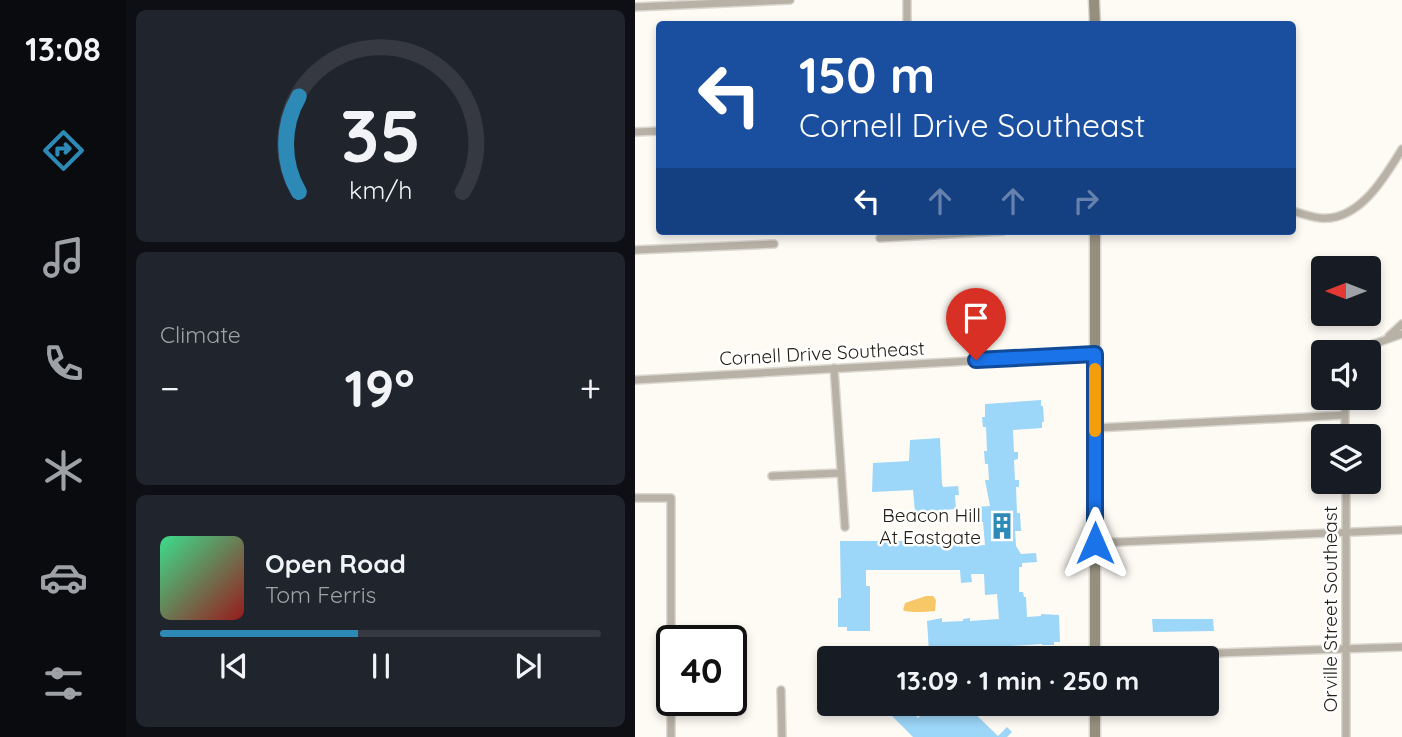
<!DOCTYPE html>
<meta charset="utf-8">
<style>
body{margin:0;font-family:Quicksand,sans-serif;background:#20242c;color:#f1f3f6;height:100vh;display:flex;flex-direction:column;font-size:26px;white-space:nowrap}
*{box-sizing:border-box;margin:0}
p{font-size:23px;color:#9ea1a6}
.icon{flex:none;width:38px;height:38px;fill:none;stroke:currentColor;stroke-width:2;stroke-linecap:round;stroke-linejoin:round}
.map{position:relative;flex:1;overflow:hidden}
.sheet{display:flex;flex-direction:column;gap:10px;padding:10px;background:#0d0f14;width:509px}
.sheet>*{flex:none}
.banner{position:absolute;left:21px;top:21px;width:640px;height:214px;border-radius:7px;box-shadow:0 4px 10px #0003;background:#1a4fa0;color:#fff;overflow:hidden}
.needle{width:46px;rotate:270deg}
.fabs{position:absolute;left:676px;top:256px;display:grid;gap:14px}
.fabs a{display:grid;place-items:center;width:70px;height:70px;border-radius:7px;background:#171b24;box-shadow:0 4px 10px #0003;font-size:35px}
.speed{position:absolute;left:21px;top:625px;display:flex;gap:14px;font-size:35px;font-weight:700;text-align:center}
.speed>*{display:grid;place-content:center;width:91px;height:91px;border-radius:50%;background:#171b24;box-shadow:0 4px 10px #0003;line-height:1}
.speed .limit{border:4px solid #111;border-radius:10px;background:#fff;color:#111}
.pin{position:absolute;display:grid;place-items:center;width:60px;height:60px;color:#fff;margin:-72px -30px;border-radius:50% 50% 50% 0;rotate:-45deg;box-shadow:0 0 7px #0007}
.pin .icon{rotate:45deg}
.me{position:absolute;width:77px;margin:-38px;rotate:0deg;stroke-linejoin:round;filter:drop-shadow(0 0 5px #0008)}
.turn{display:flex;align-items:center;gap:24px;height:147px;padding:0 28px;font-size:32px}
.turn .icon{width:91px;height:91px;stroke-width:2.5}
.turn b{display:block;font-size:49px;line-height:60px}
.lanes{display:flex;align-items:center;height:66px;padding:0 28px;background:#0003;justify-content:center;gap:35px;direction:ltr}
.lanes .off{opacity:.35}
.big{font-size:52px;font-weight:800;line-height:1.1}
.sheet .card{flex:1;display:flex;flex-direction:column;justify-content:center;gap:10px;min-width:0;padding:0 24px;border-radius:10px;background:#20242c}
.sheet .dial{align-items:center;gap:0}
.dial svg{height:182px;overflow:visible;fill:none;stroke:#363941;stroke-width:7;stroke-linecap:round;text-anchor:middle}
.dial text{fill:#f1f3f6;stroke:none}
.song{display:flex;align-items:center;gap:21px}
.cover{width:84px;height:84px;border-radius:10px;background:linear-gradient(135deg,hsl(150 70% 55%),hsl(0 70% 35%))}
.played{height:7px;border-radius:4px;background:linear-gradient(90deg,#2d89b6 45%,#363941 45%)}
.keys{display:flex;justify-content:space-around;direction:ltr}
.heat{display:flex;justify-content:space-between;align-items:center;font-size:38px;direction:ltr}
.trip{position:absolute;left:182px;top:646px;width:402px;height:70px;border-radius:7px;background:#171b24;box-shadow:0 4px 10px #0003;font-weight:800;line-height:70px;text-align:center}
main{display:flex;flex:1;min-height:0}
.dock{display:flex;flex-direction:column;width:126px;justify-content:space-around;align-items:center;background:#090b0e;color:#9ea1a6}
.dock .icon{width:49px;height:49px}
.dock .selected{color:#2d89b6}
.dock b{font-size:32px;color:#f1f3f6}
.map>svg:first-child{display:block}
.water{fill:#f6c868}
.building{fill:#9cd6f8}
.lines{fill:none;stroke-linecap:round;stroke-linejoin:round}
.street-casing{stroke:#dbd7d1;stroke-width:10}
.secondary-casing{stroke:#dbd7d1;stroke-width:13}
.street{stroke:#b8b2a6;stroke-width:7}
.secondary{stroke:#978f7e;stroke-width:10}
.route-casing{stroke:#114b97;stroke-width:18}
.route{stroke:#1a73e8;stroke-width:12}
.slow{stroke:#f59e0b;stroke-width:12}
.labels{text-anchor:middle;stroke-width:5;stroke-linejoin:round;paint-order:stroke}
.street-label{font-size:19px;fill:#221d13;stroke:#fff}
.poi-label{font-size:19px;fill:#221d13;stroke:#fff;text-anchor:end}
</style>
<main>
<nav class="dock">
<b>13:08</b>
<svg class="icon selected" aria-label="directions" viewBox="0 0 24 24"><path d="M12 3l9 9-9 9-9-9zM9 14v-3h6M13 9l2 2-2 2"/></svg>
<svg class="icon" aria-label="music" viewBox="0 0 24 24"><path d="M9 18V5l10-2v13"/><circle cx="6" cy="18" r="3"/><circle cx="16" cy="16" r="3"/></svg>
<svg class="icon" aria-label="phone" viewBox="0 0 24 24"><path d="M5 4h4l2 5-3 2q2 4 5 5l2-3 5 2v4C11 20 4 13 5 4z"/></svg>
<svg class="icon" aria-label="climate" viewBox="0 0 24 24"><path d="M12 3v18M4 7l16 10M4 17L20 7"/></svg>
<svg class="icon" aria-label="car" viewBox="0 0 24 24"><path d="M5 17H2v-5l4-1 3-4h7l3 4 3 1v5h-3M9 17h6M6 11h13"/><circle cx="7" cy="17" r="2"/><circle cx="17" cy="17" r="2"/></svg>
<svg class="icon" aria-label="filters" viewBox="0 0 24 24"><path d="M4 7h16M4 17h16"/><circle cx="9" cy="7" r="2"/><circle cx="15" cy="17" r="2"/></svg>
</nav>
<section class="sheet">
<div class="card dial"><svg viewBox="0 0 100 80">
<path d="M14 69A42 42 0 1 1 86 69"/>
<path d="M14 69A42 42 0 0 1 14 27" stroke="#2d89b6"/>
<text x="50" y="56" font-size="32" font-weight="700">35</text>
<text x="50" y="72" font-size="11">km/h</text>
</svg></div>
<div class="card"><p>Climate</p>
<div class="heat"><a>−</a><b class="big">19°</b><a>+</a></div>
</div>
<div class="card">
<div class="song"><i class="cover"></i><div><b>Open Road</b><p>Tom Ferris</p></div></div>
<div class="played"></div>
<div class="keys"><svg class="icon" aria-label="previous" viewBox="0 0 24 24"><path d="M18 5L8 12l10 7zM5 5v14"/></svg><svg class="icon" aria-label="pause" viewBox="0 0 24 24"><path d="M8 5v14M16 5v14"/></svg><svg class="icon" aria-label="next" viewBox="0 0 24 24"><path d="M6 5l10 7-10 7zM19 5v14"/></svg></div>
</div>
</section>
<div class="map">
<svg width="767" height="737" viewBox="0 0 767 737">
<rect width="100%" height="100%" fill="#fefbf5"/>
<path class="water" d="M291,596H298L301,600L300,611C292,612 272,613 268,610L270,603Z"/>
<path class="building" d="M406,400V406H408L409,422H407V428L378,430L379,452H383V459L379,460L380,480H384V487H381L382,513H385L386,531H380L381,546L386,554L401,553L402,562L387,563V567H384V592H388L389,597H391L392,617L406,616V614L424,615L425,642H419V645H407V644L313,650V653L297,654V652H294L292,621L307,618V622L328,621V619L335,618V621L364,619L362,594L350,595L349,574H336L337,582L326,583L325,570H231V586H235V631H212V627H203V598H206L205,541H324L325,547L350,545L348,522H340L339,507L355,506L350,480H354L353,464H350L349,451H352L351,427H348L347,417H350V404Z
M305,438L307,484L308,487L323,486L324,495H320L321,509L280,512L278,490L237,492L238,463L274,461L275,440Z
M517,619H578L579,631L518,632Z
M265,704H268L283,718L292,709L287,704H322L327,708L330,704L363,736L372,727L377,732L372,737H278L255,714Z"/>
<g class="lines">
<defs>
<path id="street" d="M272,0V24
M0,7L155,0
M0,132L24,131
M658,211C667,214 676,217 685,218C724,222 750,177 767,149
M245,238L368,231
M0,250L139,244
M754,336L767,324
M716,352L767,334
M199,368L210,527
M0,380L460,354
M460,428L710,415
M710,436V397
M137,476L206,473
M711,481V737
M0,498H36V737
M460,543L767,530
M460,657L767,647
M146,690L147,737"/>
<path id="secondary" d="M459,0L460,24
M460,231V658
M460,704V737"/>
</defs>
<use href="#street" class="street-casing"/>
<use href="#secondary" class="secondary-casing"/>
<use href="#street" class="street"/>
<use href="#secondary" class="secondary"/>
</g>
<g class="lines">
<defs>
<path id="route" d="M341,360L460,354V543"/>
</defs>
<use href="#route" class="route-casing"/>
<use href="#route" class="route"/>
<path class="slow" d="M460,431V369"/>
</g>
<defs>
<symbol id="building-bare" viewBox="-9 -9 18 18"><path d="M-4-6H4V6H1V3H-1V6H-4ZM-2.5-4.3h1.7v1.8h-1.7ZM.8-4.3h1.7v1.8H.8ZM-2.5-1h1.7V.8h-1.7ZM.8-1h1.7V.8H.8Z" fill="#2d89b6" stroke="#fff" stroke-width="2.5" paint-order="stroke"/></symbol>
</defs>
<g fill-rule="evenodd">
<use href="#building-bare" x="348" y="507" width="38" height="38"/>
</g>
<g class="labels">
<g class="street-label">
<text transform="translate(187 353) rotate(-3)" y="7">Cornell Drive Southeast</text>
<text transform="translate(695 609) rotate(-90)" y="7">Orville Street Southeast</text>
</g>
<g class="poi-label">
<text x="346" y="522">Beacon Hill<tspan x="346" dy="22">At Eastgate</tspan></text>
</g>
</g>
</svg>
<div class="fabs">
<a><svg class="needle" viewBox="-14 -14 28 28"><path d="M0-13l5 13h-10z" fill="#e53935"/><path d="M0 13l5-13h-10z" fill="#9ea1a6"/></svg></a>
<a><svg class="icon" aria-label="sound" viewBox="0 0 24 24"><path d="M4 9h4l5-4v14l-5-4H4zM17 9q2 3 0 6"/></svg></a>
<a><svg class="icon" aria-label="layers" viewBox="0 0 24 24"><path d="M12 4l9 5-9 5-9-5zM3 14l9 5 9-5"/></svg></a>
</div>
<div class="speed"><div class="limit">40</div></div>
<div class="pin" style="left:341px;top:360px;background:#d93025"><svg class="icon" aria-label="arrive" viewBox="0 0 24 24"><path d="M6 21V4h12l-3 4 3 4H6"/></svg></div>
<svg class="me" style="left:460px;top:543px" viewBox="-20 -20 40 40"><path d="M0-17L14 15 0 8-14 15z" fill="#1a73e8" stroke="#fff" stroke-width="4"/></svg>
<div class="trip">13:09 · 1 min · 250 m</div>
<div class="banner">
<div class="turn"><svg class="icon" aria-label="left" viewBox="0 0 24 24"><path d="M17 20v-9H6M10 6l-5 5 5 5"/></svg><div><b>150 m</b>Cornell Drive Southeast</div></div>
<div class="lanes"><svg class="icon" aria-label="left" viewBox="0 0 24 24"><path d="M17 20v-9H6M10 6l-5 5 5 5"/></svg><svg class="icon off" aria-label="ahead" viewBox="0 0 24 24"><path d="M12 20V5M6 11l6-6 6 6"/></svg><svg class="icon off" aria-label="ahead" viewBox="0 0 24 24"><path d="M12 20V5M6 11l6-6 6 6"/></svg><svg class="icon off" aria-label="right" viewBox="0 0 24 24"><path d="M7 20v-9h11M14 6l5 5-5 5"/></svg></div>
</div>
</div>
</main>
